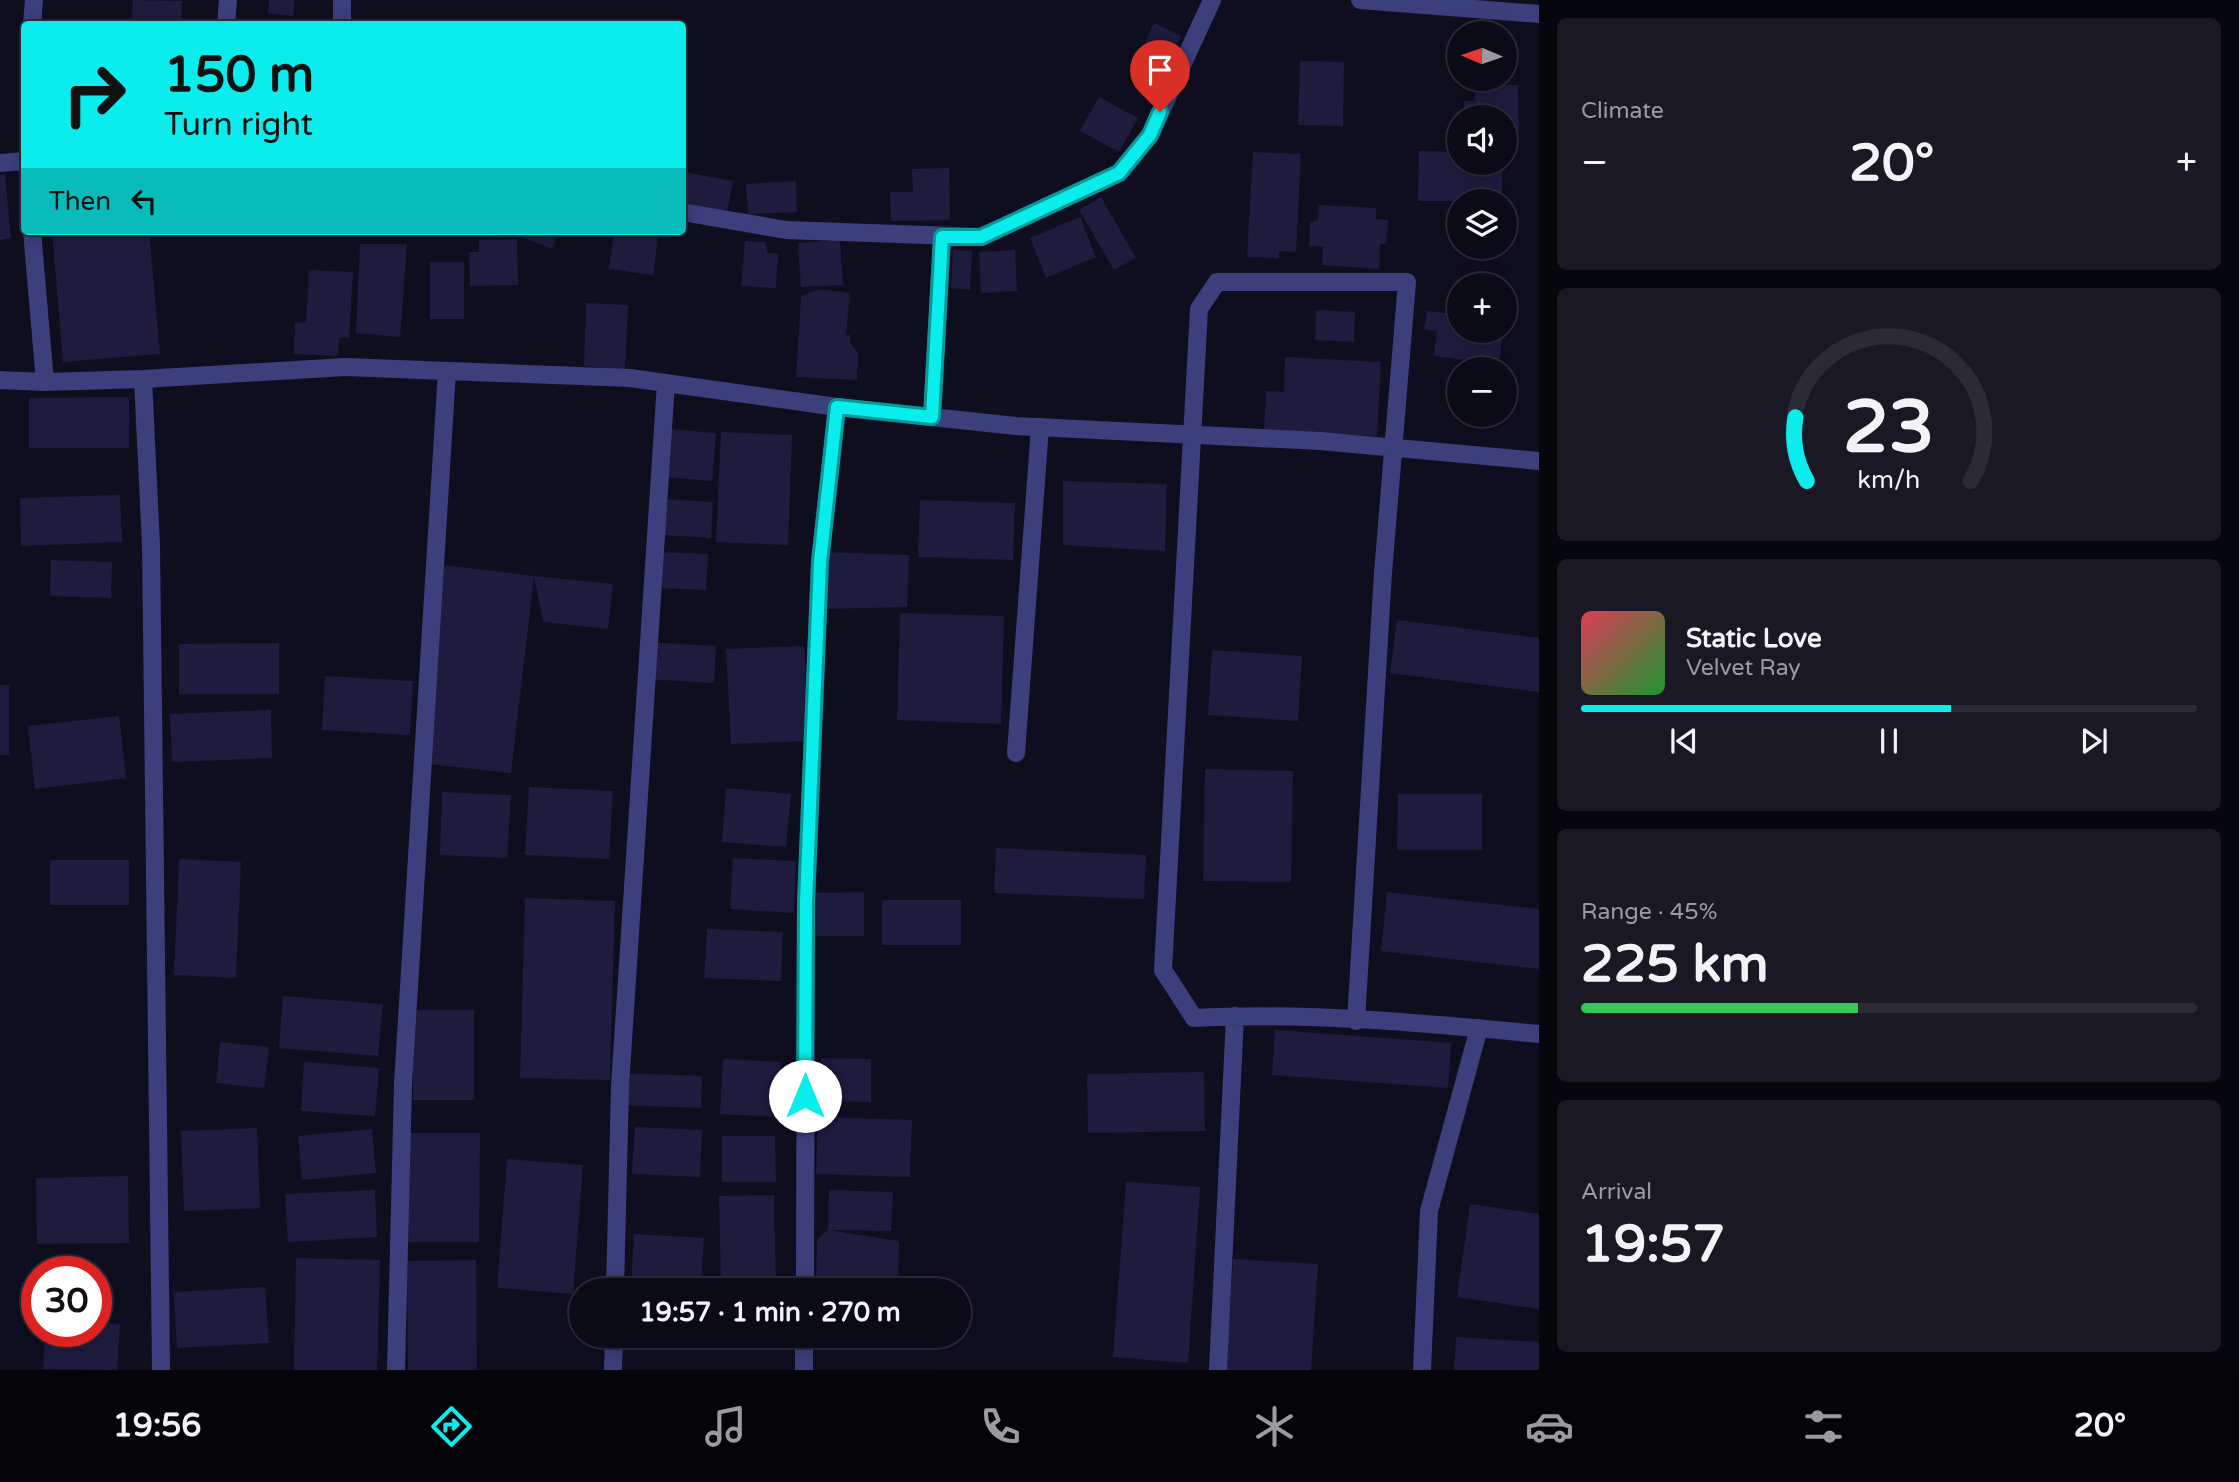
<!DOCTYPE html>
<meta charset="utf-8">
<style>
body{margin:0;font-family:"Varela Round",sans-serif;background:#191824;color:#f1f3f6;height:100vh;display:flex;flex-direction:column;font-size:26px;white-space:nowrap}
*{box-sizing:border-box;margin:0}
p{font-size:23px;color:#9a9aa1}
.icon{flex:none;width:38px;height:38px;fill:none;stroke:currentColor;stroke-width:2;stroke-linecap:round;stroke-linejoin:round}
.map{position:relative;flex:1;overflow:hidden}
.sheet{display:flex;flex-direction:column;gap:18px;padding:18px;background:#06060d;width:700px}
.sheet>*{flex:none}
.guide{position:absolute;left:21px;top:21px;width:665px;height:214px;border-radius:7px;box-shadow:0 4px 18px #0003,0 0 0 2px #2b2b36;background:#0becec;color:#111;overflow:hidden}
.needle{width:46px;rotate:272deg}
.tools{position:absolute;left:1447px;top:21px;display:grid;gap:14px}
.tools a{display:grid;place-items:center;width:70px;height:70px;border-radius:50%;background:#0b0a17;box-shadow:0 4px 18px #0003,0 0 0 2px #2b2b36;font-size:35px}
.speed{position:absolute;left:21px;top:1256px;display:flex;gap:14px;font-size:35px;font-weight:700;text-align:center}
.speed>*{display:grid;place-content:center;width:91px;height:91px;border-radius:50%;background:#0b0a17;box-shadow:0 4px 18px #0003,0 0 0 2px #2b2b36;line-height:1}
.speed .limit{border:10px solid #d22;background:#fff;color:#111}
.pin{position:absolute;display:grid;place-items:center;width:60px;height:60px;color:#fff;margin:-72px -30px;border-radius:50% 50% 50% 0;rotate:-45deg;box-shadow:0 0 7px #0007}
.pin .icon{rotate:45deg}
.me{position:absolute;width:77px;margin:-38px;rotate:0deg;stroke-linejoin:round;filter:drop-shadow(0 0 5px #0008)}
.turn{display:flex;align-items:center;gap:24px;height:147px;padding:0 28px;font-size:32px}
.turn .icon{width:91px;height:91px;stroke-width:2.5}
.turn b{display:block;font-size:49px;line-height:60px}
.then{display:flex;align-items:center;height:66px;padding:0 28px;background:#0003;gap:14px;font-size:26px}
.big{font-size:52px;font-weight:700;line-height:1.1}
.sheet .card{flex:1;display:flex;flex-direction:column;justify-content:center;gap:10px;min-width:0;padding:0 24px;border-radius:10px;background:#191824}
.sheet .dial{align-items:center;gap:0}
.dial svg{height:182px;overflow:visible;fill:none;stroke:#2b2b36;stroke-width:7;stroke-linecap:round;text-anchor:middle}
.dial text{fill:#f1f3f6;stroke:none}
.song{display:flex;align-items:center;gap:21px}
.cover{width:84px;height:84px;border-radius:10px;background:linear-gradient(135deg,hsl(350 70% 55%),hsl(130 70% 35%))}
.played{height:7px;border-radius:4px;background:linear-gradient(90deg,#0becec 60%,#2b2b36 60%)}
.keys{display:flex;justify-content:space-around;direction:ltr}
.heat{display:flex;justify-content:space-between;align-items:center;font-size:38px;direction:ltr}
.charge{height:10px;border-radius:5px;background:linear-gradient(90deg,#34c759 45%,#2b2b36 0)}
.trip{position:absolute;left:569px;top:1278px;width:402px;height:70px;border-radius:35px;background:#0b0a17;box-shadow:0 4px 18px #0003,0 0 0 2px #2b2b36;font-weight:700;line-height:70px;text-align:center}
.tab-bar{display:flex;height:112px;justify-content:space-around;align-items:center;background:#040409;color:#9a9aa1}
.tab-bar .icon{width:49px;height:49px}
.tab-bar .active{color:#0becec}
.tab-bar b{font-size:32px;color:#f1f3f6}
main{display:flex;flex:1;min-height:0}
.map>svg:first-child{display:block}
.building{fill:#1e1b3f}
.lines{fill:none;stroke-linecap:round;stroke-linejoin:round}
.minor{stroke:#3b3f7c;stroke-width:18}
.route-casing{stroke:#079999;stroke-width:18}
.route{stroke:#0becec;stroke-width:12}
</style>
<main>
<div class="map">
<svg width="1539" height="1370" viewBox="0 0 1539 1370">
<rect width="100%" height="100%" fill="#0f0e1f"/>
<path class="building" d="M133,0L182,1L181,24H131Z
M269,0H295L293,16L268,13Z
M1154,23L1181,36L1164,71L1150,65L1144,77L1131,71Z
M1300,61L1344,62L1343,126L1298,125Z
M1475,85H1518L1519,133H1505V117H1464V101H1475Z
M1099,97L1138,118L1119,152L1080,131Z
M1419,151L1460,152V163H1502V201H1418Z
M1253,152L1301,154L1296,252L1279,251V258L1247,257Z
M949,168L950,220L891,221L890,192H913L912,169Z
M684,172L733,181L727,211L682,203Z
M5,174L11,238L0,240V175Z
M796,181L797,212L748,214L746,184Z
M1101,197L1136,258L1114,270L1079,210Z
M1319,205L1376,208V219L1388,220L1386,244H1380L1379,269L1322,265L1323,247L1309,246L1310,223L1318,220Z
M1080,217L1096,257L1046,278L1030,238Z
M52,231H149L160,354L63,362Z
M526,231H559L552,249L524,238Z
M614,231H659L653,275L609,269Z
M517,239L518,285L470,286L469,252H479V240Z
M840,240L843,285L801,287L798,243Z
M745,241L765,242L768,253L778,254L776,288L741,286Z
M360,244H407L400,337L356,333Z
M953,250L972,251L970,290L951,288Z
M1015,250L1017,291L981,293L979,252Z
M430,262H464V319H430Z
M309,270L353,272L349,338H339L338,356L294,354L295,322L306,323Z
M819,289L850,293L846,335H850V342L858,354L857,380L796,377L801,296Z
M586,303L628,305L625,370L584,366Z
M1316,310L1355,312L1354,342L1315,340Z
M1427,311L1460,315V331H1503L1499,364L1434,356L1437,331L1424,329Z
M1285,357L1381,362L1377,436L1264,431L1266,391L1284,392Z
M129,397V448H29V398Z
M669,429L716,433L712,481L665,477Z
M721,432L792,435L788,545L716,542Z
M1063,481L1167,484L1165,551L1063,545Z
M120,495L122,542L21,546L20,498Z
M664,499L713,502L711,538L662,535Z
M920,500L1015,503L1013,560L918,557Z
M659,552L708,554L706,590L657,588Z
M827,552L909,555L907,607L825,609Z
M51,560L112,562L111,598L50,596Z
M443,565L534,576L511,773L419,763Z
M534,576L613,584L608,629L543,622Z
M900,613L1004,616L1001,724L897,720Z
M1397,620L1539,638V692L1390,673Z
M647,642L716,646L714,683L645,679Z
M279,643V694H179V644Z
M804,646L809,741L731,744L726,649Z
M1212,650L1302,656L1298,721L1208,715Z
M325,676L413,681L410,735L322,730Z
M0,685H9V755H0Z
M271,710L272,758L172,762L170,714Z
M119,716L126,778L35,789L28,726Z
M1205,769L1293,771L1291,882L1203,881Z
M529,787L613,791L609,859L525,855Z
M726,788L791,794L786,847L722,842Z
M442,792L511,795L507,858L440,855Z
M1398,794H1482V850H1397Z
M996,848L1146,855L1144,899L994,893Z
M733,858L796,861L794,913L730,909Z
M179,859L241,862L236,978L174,975Z
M50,860H129V905H50Z
M864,892V936H813V893Z
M1387,892L1539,909V969L1381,951Z
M525,898L615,901L610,1080L520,1078Z
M882,900H961V945H882Z
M707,929L783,932L781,981L704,978Z
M283,996L383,1004L378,1056L279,1048Z
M413,1010H474V1100H413Z
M1275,1030L1451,1043L1448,1088L1272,1075Z
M220,1042L269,1047L264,1088L216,1083Z
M821,1058L871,1059V1102L821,1101Z
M723,1059L781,1062L778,1117L720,1114Z
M304,1062L379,1068L375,1116L301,1111Z
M1204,1072L1205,1131L1088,1133L1087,1074Z
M621,1073L702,1076L701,1108L620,1105Z
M818,1117L912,1120L910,1177L816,1174Z
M635,1127L702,1130L700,1177L632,1174Z
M257,1128L260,1208L184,1211L181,1131Z
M372,1129L376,1173L302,1180L298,1136Z
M400,1133H480L479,1242H400Z
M722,1136H775L776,1182H722Z
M507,1159L583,1165L573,1294L497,1288Z
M128,1176L129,1243L37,1244L36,1178Z
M1126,1182L1200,1187L1188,1363L1113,1357Z
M375,1190L377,1237L288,1242L285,1194Z
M829,1190L893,1192L891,1231L828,1230Z
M774,1195L776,1283L721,1284L719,1196Z
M1470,1204L1539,1214V1309L1457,1297Z
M828,1230L899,1241L898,1290H816L817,1239Z
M634,1234L704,1238L701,1290H631Z
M296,1258L380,1260L377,1370H294Z
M1233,1259L1318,1264L1311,1370H1226Z
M476,1260L477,1370H408L407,1261Z
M265,1287L269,1343L177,1348L174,1292Z
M96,1322L120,1324L117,1370L43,1369L45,1332H96Z
M628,1335H698L697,1348L627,1344Z
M814,1335H897V1340L814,1338Z
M1456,1337L1539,1342V1370H1454Z"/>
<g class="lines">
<path class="minor" d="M342,0V24
M1360,0L1539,14
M32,24L34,0
M226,24L228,0
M0,163L24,161
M682,212L786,230L981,237L1119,173L1150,135L1212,0
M32,231L45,382
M143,379L151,545L161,1370
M0,380L45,382L143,379L345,367L630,378L837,407L1016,426L1320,441L1539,461
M932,417L942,237
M1016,753L1040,427
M1356,1021L1383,573L1407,282H1217L1199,309L1163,970L1194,1018C1308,1012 1425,1023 1539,1034
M615,1290L620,1086L666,383
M805,1290L806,902L820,562L837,407
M396,1370L403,1084L447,371
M613,1370L614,1335
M804,1370V1335
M1218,1370L1235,1016
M1422,1370L1429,1211L1479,1028"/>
</g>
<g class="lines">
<defs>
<path id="route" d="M805,1096L806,902L820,562L837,407L932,417L942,237H981L1119,173L1150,135L1160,112"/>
</defs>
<use href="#route" class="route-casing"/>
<use href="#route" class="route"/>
</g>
</svg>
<div class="tools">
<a><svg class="needle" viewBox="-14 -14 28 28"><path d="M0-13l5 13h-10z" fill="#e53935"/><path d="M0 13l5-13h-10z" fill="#9a9aa1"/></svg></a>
<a><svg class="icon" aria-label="sound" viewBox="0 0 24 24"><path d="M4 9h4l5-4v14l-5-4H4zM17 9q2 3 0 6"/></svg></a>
<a><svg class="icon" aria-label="layers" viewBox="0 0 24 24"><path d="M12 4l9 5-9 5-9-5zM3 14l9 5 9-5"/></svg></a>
<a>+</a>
<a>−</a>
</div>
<div class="speed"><div class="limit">30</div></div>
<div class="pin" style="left:1160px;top:112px;background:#d93025"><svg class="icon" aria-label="arrive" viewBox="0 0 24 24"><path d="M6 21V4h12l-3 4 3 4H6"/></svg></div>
<svg class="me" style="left:805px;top:1096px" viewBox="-20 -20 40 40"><circle r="19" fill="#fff"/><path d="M0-13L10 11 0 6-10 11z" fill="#0becec"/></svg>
<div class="trip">19:57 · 1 min · 270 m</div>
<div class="guide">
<div class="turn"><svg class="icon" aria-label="right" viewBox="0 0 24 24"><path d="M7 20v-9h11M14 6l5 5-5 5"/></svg><div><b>150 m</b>Turn right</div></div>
<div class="then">Then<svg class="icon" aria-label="left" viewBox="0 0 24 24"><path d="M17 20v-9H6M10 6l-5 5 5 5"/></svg></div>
</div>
</div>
<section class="sheet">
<div class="card"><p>Climate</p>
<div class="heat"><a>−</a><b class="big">20°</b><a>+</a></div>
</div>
<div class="card dial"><svg viewBox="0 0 100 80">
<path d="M14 69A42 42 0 1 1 86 69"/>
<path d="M14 69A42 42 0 0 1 9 41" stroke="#0becec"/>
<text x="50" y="56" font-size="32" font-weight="700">23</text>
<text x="50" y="72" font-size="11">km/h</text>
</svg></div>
<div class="card">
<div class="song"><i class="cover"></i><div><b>Static Love</b><p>Velvet Ray</p></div></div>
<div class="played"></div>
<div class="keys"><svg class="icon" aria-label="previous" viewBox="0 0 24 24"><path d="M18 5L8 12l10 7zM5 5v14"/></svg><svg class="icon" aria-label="pause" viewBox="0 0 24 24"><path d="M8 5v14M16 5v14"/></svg><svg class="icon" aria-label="next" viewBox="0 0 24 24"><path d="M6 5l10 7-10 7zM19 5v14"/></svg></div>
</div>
<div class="card"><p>Range · 45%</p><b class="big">225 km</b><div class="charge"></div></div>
<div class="card"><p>Arrival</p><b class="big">19:57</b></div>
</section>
</main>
<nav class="tab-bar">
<b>19:56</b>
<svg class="icon active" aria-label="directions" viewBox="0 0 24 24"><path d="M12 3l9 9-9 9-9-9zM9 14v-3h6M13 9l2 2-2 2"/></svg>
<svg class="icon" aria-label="music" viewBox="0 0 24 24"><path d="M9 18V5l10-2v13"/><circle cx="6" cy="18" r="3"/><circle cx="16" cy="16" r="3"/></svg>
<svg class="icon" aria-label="phone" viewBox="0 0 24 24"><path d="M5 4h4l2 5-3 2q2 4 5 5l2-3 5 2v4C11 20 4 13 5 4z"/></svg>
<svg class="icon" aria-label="climate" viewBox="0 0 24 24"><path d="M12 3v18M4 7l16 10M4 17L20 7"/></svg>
<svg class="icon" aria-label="car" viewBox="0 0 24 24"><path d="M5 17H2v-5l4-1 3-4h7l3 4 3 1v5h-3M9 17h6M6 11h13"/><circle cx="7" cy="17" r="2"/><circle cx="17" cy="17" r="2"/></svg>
<svg class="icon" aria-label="filters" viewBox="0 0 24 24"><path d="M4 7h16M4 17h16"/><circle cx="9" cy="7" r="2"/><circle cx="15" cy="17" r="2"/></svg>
<b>20°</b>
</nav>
